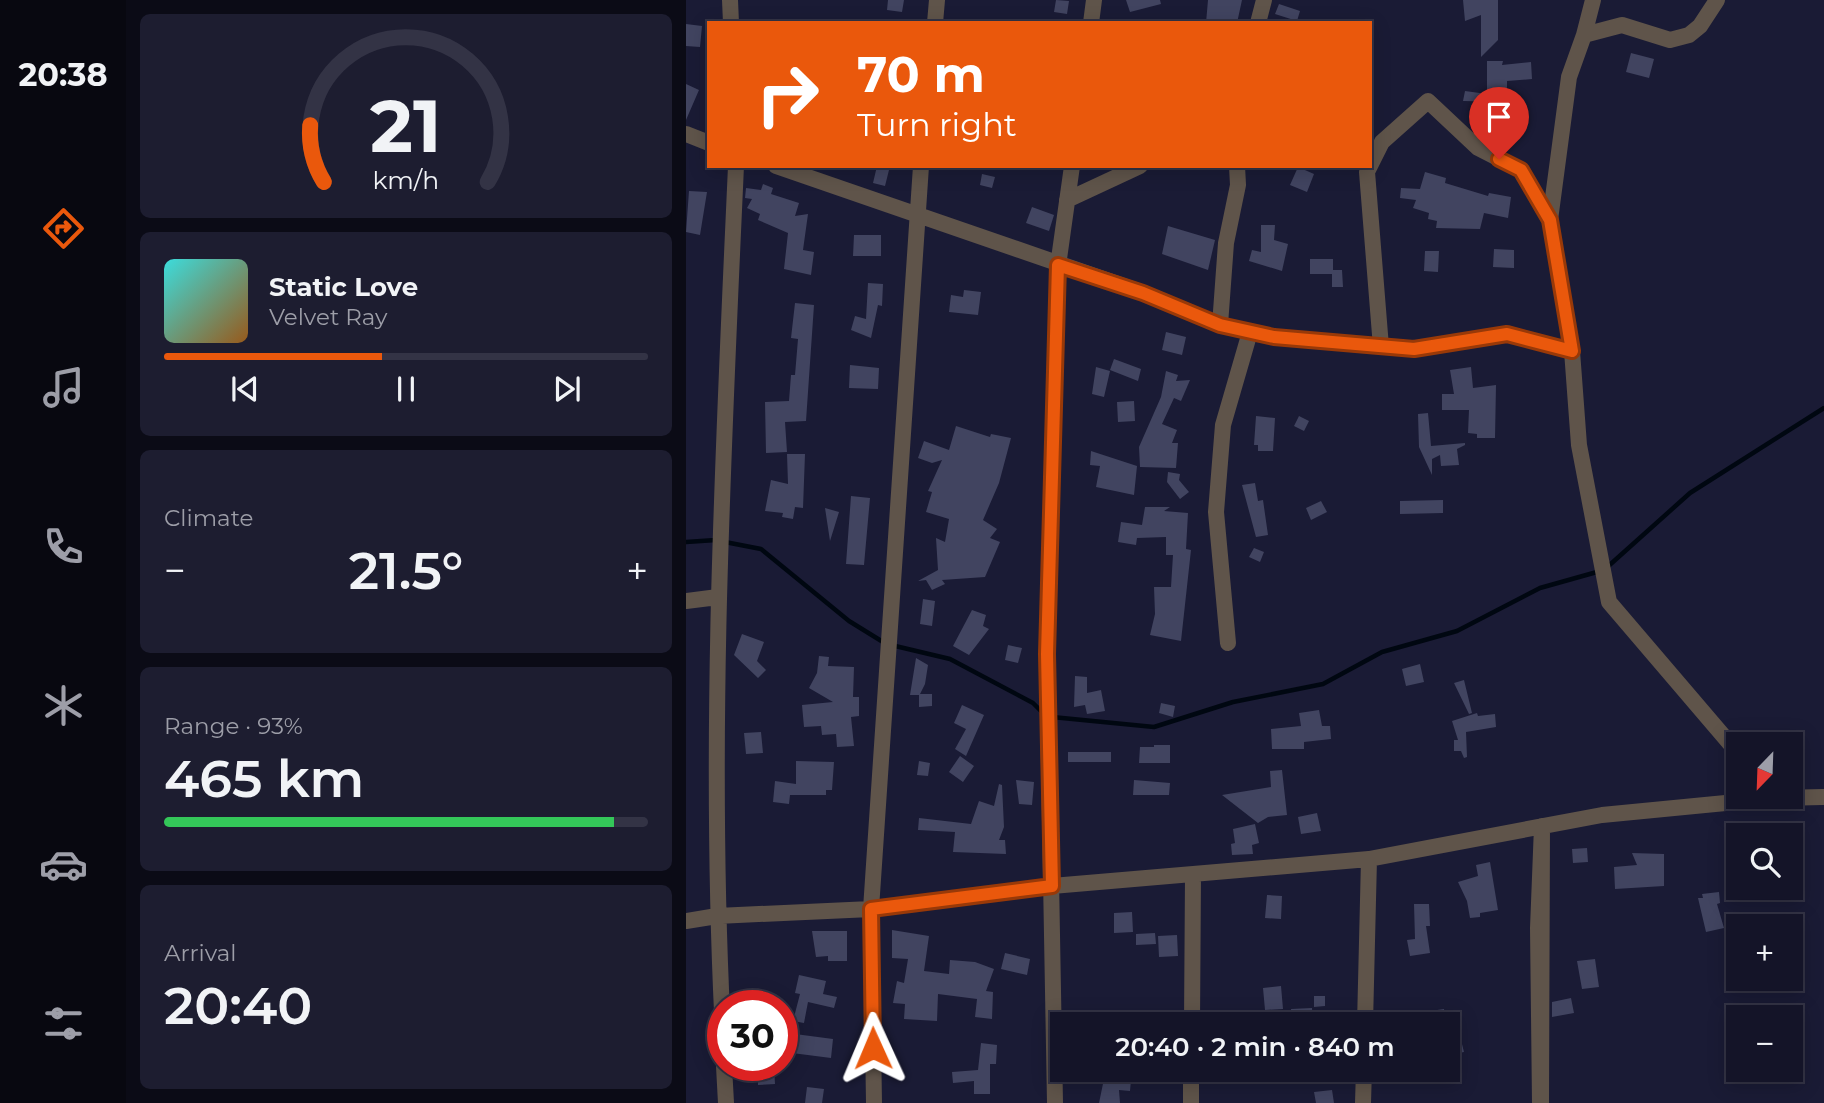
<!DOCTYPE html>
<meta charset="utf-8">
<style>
body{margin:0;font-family:Montserrat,sans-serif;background:#1d1d30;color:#f1f3f6;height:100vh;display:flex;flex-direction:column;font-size:26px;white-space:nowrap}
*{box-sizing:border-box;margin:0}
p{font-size:23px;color:#9d9ea8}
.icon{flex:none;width:38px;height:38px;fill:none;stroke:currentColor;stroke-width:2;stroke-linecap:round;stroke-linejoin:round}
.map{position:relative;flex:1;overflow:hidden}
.side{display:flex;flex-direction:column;gap:14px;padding:14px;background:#0b0b16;width:560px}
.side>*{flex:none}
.guide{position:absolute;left:21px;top:21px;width:665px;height:147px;border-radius:0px;box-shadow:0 4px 18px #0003,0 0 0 2px #333345;background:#ea580c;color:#fff;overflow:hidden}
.needle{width:46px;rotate:203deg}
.controls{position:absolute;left:1040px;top:732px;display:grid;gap:14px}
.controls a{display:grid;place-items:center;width:77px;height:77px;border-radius:0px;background:#141428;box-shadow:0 4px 18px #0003,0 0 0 2px #333345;font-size:35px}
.speed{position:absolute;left:21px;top:990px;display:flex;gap:14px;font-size:35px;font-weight:700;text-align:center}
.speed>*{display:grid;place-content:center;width:91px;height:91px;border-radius:50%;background:#141428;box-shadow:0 4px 18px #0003,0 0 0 2px #333345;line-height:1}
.speed .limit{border:10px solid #d22;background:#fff;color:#111}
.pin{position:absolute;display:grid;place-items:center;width:60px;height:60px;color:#fff;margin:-72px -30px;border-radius:50% 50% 50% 0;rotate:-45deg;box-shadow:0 0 7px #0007}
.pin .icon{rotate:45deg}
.me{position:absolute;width:77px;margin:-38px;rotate:359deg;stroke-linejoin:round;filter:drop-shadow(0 0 5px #0008)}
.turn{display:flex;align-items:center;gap:24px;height:147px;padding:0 35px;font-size:32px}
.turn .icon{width:91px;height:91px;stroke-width:2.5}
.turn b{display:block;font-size:49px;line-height:60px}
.big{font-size:52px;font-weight:600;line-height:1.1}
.side .widget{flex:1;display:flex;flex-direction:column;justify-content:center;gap:10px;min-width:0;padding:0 24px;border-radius:10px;background:#1d1d30}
.side .dial{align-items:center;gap:0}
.dial svg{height:182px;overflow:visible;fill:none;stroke:#333345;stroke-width:7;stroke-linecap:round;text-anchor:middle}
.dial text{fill:#f1f3f6;stroke:none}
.song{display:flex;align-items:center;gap:21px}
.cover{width:84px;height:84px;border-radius:10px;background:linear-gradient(135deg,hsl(180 70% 55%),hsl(30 70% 35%))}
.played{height:7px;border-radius:4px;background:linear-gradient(90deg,#ea580c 45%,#333345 45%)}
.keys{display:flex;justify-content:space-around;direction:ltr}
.heat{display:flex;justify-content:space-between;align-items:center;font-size:38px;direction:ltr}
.charge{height:10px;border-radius:5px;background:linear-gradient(90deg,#34c759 93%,#333345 0)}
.trip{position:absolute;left:364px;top:1012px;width:410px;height:70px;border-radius:0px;background:#141428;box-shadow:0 4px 18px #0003,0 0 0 2px #333345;font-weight:600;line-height:70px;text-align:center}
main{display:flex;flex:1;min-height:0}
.menu{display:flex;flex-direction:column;width:126px;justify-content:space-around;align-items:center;background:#080810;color:#9d9ea8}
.menu .icon{width:49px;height:49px}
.menu .active{color:#ea580c}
.menu b{font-size:32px;color:#f1f3f6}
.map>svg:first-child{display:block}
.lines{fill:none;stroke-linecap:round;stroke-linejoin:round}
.stream{stroke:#000711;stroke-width:4.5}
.building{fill:#414460}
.street{stroke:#5f544a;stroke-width:16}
.route-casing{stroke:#983908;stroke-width:18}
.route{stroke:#ea580c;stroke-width:12}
</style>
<main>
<nav class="menu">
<b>20:38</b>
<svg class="icon active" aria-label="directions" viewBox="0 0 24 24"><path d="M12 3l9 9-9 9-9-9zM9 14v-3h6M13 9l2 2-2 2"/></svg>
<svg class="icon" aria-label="music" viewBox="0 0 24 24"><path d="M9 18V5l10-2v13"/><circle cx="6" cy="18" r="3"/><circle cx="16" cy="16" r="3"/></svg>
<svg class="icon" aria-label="phone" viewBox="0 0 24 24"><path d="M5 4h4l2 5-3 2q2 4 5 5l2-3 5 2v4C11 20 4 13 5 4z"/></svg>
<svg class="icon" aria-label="climate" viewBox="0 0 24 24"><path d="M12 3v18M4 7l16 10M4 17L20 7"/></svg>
<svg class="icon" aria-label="car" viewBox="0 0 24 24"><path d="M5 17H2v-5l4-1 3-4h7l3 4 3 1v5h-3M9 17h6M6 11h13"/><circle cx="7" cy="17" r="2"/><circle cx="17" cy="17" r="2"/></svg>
<svg class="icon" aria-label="filters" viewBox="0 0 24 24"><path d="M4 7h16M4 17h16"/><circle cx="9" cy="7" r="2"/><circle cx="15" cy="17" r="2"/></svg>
</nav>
<section class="side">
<div class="widget dial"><svg viewBox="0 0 100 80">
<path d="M14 69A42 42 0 1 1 86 69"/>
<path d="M14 69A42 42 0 0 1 8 44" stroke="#ea580c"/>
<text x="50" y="56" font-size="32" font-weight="700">21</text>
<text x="50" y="72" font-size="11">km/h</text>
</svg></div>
<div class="widget">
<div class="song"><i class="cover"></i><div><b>Static Love</b><p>Velvet Ray</p></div></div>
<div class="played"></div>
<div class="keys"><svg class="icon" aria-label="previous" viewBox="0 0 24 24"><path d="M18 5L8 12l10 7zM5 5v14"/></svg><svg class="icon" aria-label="pause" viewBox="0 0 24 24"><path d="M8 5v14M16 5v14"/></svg><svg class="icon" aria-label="next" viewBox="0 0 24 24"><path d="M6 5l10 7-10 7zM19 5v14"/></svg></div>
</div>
<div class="widget"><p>Climate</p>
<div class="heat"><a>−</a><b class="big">21.5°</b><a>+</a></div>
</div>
<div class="widget"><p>Range · 93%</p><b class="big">465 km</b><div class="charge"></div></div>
<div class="widget"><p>Arrival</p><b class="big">20:40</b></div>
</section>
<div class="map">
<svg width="1138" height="1103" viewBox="0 0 1138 1103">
<rect width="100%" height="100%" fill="#1a1b35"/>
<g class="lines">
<path class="stream" d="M0,542L30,540
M39,542L75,549L163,621L197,642
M205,645L264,659L347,703L358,714
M366,717L468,727L547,702L637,684L696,652L771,631L854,588L918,570L1004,493L1138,408"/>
</g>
<path class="building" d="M202,0H218L216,12L201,10Z
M370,0L383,1L381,14L368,12Z
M440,0H474L475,4L444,12Z
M522,0H556L551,23H520Z
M777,0H812V40L795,57V15L779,21Z
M593,4L614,11L611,21L589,14Z
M0,24L16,26L14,47L0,46Z
M945,53L968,59L963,78L940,72Z
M801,61H817L816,65L845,62L846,79L821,81V102L777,101L779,91L801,94Z
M0,84L13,90L0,120Z
M191,166H204L199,186L187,183Z
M612,167L628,174L621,192L604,185Z
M739,172L760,178L759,183L802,196L803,193L825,197L822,218L798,213L794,229L750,228L751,221L742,219L743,213L727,208L730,200L714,198L715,188L734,189Z
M296,174L309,177L306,188L294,185Z
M77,184L87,188L85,194L113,203L109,216L122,214L117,250L128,252L125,275L98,269L102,233L72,220L74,214L61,208L66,199L59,198L60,188L75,190Z
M3,191L21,192L14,235L0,232Z
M346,207L368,215L363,231L340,223Z
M575,225H589L588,240L602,244L596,271L563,261L566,250L575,252Z
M482,226L529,240L522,270L476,254Z
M168,235H195V256H167Z
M808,249L828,250V268L807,267Z
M739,251H753L752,272L738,271Z
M624,259H647V270H656L657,287H646V274H624Z
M182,283L197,284L196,306L192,305L185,338L165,330L169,316L180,319Z
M278,290L295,292L292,315L263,312L265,295L277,297Z
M109,303L128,305L120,421L99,422L101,452L80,453L79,402L103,401L105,375H109L112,339L105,338Z
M480,332L500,337L496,355L476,350Z
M428,359L455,369L452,381L424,370Z
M164,365L193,368L192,389L163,388Z
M410,367L424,371L418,397L406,394Z
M785,367L787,388L810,385L809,438H791V434L782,433L783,410H756V394H768L764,370Z
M480,371L492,375L490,381L504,380L495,401L488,398L476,424L491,430L486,443H492L490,468L454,467L453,447L475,397Z
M448,401L449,421L432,422L431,402Z
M742,413L745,446L779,443V445L771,449L773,465L755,466L754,455L746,459V475L733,447L732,414Z
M570,416L589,418L587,451H572V445H568Z
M613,416L623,421L618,431L608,426Z
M270,426L304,437L305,434L325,438L313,483L297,520L311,529L304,538L314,542L299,577L256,580L259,584L246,590L240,580L232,581L252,570L250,538L259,542L263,519L240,512L246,492L242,491L256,460L246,463L232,458L238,441L263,450Z
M405,451L451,466L448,495L410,487L414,466L404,465Z
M101,454H119L117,508L109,507L107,519L96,517L97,513L79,511L85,480L102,484Z
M482,472L494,474L493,480L503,492L494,499L481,482Z
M569,483L572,501L577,500L582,535L570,537L556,485Z
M165,496L184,498L178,565L160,564Z
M757,500V513L714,514V501Z
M635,501L641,512L625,520L620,508Z
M459,507H484L478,511L502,513L500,549L505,550L495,641L464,635L469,614L468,587H485L487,555H480V537L451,538L450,545L432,542L435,522L456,525Z
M139,508L153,512L144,541Z
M568,548L578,552L574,562L563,557Z
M237,599L249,601L246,626L234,624Z
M286,610L300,615L297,626L303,629L283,655L267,646Z
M56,634L78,642L71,661L80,670L72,678L48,655Z
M322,645L336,648L332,663L319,660Z
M133,656L143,657L142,666L168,667L167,697H173V716L165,717L168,746L151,747L150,734L136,735L135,726L118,727L116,705L147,702L123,688L131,673Z
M230,658L242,665L239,684L234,694H246V706L233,707V695H224Z
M734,664L738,682L720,686L716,669Z
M389,676L401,677V693L415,690L419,711L401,714L399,705L388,707Z
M778,680L786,713L783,714L768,683Z
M475,703L489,706L487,717L473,713Z
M276,705L298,715L280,756L269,749L280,729L268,723Z
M633,710L636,726H644L645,739L618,742V749H586L585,729L615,726L613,713Z
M791,713L792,716L809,714L810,727L780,732L781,757L778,758L775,751H768V740H772L766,721Z
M75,732L77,753L60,754L58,733Z
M468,745H484V763H453L454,747H468Z
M382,752H425V762H382Z
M274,756L288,766L277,782L263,772Z
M110,761L148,762L146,790H140V795H104L103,804L87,802L89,781L110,784Z
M233,761L244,763L242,776L231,775Z
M596,770L601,815L582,817L572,823L536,795L585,787L584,771Z
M330,780L348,782L346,805L333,804Z
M448,780L484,783L483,795H447Z
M313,784L316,785L318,827L313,840H319L320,854L267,852L269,832L232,830L233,818L285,824L293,801L308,806Z
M631,813L635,831L615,834L612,817Z
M569,824L573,843L566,845L567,854L546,855L545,844L549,843L547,829Z
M901,848L902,862L887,863L886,849Z
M946,853L978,854V886L929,889L928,867L951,865Z
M804,862L812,910L794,913V917L784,918L781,901L772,882L792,876L790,865Z
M1033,892L1034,903L1031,904L1038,928L1020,932L1012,898H1017L1016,894Z
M581,895L596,896L595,919L579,918Z
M728,904H743L744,926H740L744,953L724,956L721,940L729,939Z
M446,912L447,932L428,933V913Z
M206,930L243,936L238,971L263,974L264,960L289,962L308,969L300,991L307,992L306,1019L289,1017L291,999L252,994L251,1021L218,1019L219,1004L207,1003L211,981L218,983L222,959L206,958Z
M126,931H161V961H142V956L130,957Z
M469,933L470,944L450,945V934Z
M491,935L492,956L473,957L472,936Z
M319,953L344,959L341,975L315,969Z
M909,959L913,987L896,989L891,961Z
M113,975L140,981L137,994L151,997L148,1008L122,1002L118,1023L107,1021L114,994L109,993Z
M595,986L597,1009L579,1010L577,988Z
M628,996H639V1006L628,1007Z
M885,998L888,1013L866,1017V1002Z
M626,1008L627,1024H606L605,1009Z
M758,1009L760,1024H726L724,1014Z
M711,1011L712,1024H698L697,1012Z
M109,1034L147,1039L145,1058L106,1053Z
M775,1040L778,1052L761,1055V1042Z
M295,1043L311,1045L310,1064H304V1094H288V1081L267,1083L266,1072L292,1070Z
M72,1066H88L89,1084L72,1085Z
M443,1069H465L452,1080H445L444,1091L433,1090L434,1103H413L419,1074L443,1078Z
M574,1069H592L594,1080L576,1083Z
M121,1087L138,1089L136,1103H119Z
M646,1090L648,1103H630L628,1092Z"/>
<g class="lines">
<path class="street" d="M44,0L45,23
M1031,0L1014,26L1003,35L984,40L936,25L898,35L883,77L864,220L886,351L893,445L923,602L1052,753
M249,23L251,0
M405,23L408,0
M572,23L578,0
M898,35L907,0
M0,134L23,143
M90,166L458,293L534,325L588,337L728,349L821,334L886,351
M684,166L696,142L742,101L792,148L835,170L864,220
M684,166L681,172L695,347
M381,200L454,166
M534,325L540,243L552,185L551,166
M0,601L32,597
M542,643L530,512L537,425L564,332
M0,921L31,916L185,909L366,886L683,859L916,815L1091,798L1137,797
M506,1024L507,876
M679,1024L683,859
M37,1032C22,743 37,455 50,166
M38,1066L40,1103
M188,1103L185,909L235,166
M369,1103L361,654L372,266L386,166
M505,1103V1069
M677,1103L678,1069
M854,1103L852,928L856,826L855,1103"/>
</g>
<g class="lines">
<defs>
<path id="route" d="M187,1048L185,909L366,886L361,654L372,265L457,293L534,325L588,337L728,349L821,334L886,351L864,220L835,170L813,159"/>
</defs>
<use href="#route" class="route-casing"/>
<use href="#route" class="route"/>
</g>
</svg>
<div class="controls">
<a><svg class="needle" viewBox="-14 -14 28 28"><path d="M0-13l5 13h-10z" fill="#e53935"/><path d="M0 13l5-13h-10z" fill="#9d9ea8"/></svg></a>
<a><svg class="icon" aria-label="search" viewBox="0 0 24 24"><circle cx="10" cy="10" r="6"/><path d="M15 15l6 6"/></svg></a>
<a>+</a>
<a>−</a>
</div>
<div class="speed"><div class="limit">30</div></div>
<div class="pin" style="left:813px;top:159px;background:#d93025"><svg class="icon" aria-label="arrive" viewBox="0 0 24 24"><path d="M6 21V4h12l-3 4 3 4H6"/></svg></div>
<svg class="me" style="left:187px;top:1048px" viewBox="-20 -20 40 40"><path d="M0-17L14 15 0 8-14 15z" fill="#ea580c" stroke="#fff" stroke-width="4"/></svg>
<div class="trip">20:40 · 2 min · 840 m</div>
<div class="guide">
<div class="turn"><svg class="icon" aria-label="right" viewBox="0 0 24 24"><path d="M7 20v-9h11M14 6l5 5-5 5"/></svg><div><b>70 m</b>Turn right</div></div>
</div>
</div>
</main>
